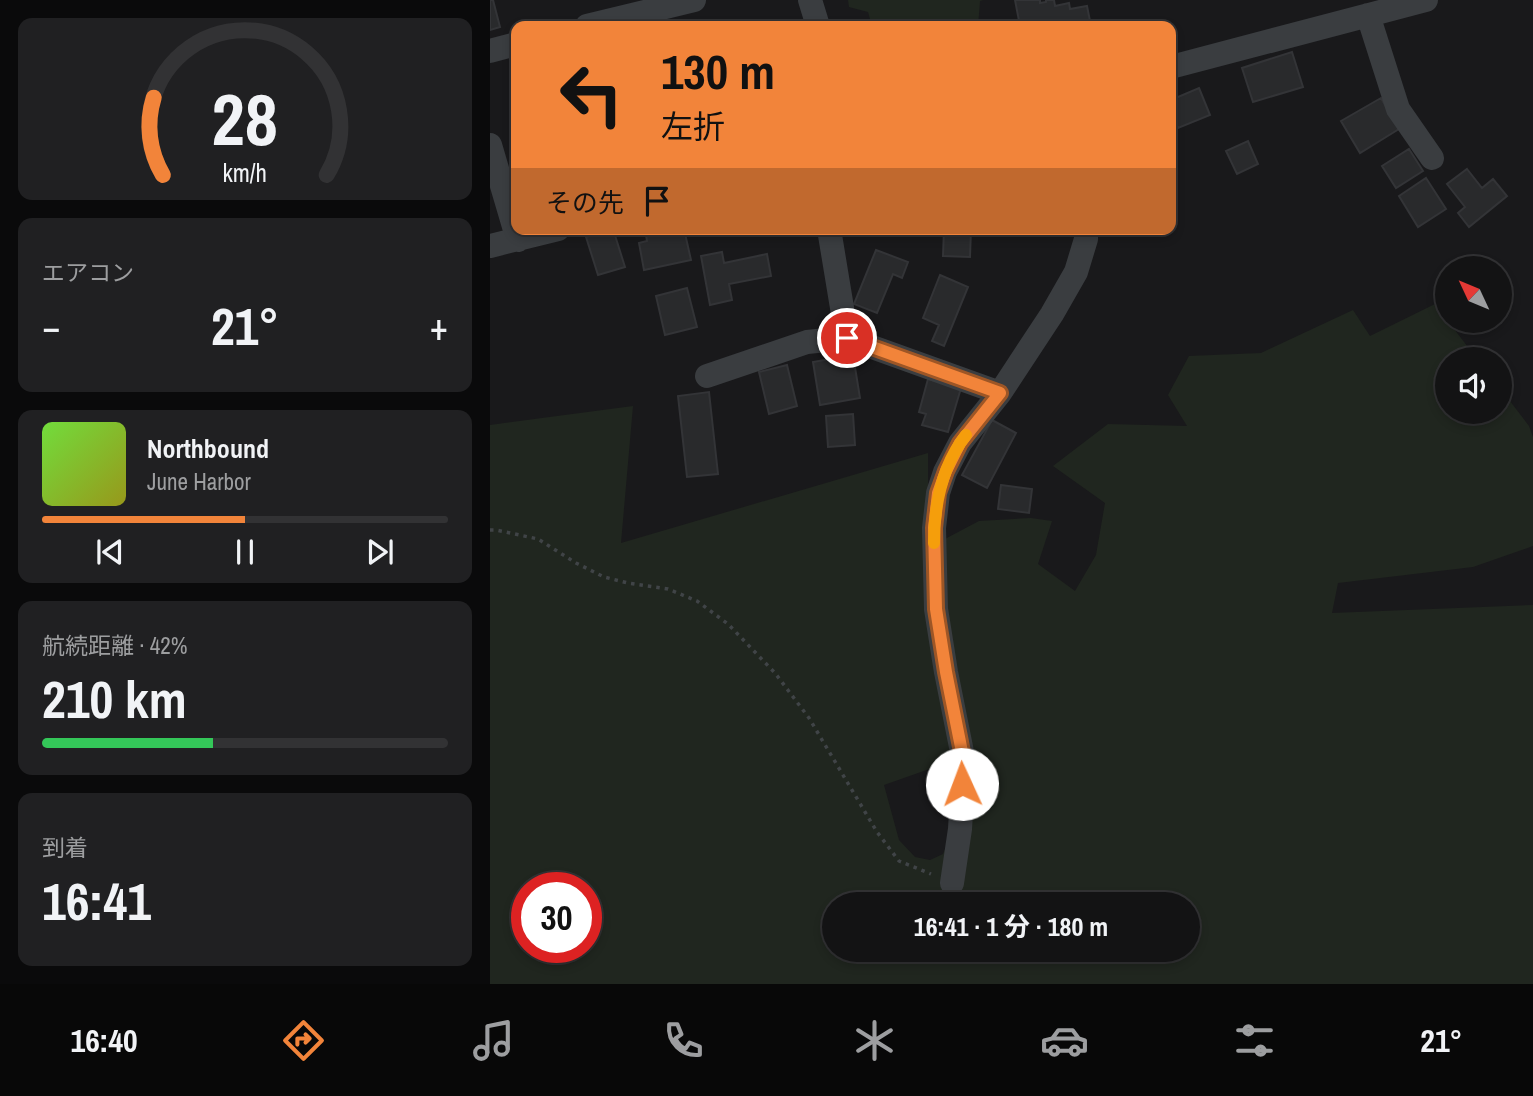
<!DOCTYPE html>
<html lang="ja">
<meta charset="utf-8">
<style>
body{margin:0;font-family:"Archivo Narrow","Noto Sans JP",sans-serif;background:#202022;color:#f1f3f6;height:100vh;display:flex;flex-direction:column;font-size:26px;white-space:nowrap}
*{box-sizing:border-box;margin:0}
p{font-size:23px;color:#9d9ea0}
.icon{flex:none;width:38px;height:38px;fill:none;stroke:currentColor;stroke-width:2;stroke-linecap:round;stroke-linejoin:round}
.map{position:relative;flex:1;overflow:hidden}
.panel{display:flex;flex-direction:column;gap:18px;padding:18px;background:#0a0a0b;width:490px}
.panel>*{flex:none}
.top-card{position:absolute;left:21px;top:21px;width:665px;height:214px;border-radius:14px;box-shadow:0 4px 10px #0003,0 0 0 2px #323234;background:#f2843a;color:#111;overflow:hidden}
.needle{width:46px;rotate:314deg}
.tools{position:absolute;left:945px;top:256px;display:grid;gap:14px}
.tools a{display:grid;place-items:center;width:77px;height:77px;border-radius:50%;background:#131314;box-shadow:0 4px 10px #0003,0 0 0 2px #323234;font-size:35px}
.speed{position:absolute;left:21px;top:872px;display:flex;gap:14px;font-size:35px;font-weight:700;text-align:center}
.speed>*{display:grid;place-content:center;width:91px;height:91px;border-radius:50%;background:#131314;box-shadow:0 4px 10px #0003,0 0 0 2px #323234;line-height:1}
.speed .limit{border:10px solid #d22;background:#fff;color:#111}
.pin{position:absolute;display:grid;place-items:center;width:60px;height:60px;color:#fff;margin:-30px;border:4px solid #fff;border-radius:50%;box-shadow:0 2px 7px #0007}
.me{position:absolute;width:77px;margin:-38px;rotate:358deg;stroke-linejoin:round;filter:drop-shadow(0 0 5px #0008)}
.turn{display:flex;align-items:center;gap:24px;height:147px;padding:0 35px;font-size:32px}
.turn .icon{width:91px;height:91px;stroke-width:2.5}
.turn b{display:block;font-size:49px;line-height:60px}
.then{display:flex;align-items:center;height:66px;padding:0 35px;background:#0003;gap:14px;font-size:26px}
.big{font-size:52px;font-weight:700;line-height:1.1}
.panel .widget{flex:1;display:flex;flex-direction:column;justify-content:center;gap:10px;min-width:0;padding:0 24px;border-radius:14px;background:#202022}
.panel .dial{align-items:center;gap:0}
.dial svg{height:182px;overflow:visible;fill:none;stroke:#323234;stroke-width:7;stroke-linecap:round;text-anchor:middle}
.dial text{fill:#f1f3f6;stroke:none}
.song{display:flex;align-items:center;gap:21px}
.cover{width:84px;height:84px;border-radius:10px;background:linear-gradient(135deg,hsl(100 70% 55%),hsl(60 70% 35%))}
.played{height:7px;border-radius:4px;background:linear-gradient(90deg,#f2843a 50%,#323234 50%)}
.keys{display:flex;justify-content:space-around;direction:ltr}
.heat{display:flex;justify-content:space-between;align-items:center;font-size:38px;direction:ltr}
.charge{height:10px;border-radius:5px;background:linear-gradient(90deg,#34c759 42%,#323234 0)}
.trip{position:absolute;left:332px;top:892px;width:378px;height:70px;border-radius:35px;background:#131314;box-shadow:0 4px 10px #0003,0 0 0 2px #323234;font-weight:700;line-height:70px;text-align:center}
.dock{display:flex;height:112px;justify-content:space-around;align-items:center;background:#080808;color:#9d9ea0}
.dock .icon{width:49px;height:49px}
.dock .on{color:#f2843a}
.dock b{font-size:32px;color:#f1f3f6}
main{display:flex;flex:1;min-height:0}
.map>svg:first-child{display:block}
.green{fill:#20261f;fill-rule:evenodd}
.building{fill:#292a2c;stroke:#333437;stroke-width:2}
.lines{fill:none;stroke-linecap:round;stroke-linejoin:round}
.path{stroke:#404447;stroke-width:3.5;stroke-dasharray:3.5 5;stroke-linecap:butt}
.street{stroke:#3a3d40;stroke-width:24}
.route-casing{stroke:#9d5626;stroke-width:18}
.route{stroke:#f2843a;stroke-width:12}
.slow{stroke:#f59e0b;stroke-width:12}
</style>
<main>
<section class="panel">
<div class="widget dial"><svg viewBox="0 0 100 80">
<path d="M14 69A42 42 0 1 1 86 69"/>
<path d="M14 69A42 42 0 0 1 10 35" stroke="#f2843a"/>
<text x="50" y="56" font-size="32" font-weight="700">28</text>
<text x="50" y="72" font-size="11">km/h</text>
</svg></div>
<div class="widget"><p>エアコン</p>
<div class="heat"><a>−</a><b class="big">21°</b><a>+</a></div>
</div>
<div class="widget">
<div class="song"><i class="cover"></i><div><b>Northbound</b><p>June Harbor</p></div></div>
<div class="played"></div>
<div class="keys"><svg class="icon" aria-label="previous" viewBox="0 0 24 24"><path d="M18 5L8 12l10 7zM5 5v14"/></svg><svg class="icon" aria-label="pause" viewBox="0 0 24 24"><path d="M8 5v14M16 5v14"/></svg><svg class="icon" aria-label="next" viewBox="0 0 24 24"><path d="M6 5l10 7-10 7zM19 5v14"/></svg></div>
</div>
<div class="widget"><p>航続距離 · 42%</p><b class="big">210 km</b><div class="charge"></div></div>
<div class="widget"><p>到着</p><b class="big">16:41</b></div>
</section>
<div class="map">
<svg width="1043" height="984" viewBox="0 0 1043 984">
<rect width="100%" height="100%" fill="#19191b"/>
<path class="green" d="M358,0H493L490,1L488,26H382L378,12L359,7Z
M945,304L987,359H957V411H1010V388L1039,426L1043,437V546L983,567L848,583L842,613L1043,605V984H0V425L143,406L131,543L438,453V548L489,521L541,518L562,521L548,564L585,591L606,555L615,503L563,466L618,424L697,426L678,395L699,356L771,353L863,310L880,336ZM462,761V832L453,854L440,860L425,857L409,840L394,785ZM37,887H96V947H37ZM345,905H698V950H345Z"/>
<path class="building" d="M0,0H3L10,27L0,30Z
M525,0H550V3L556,2V0H564L565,6L579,3L580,9L597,6L601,26H530Z
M802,52L813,87L763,102L752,68Z
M709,88L720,115L688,128L681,111V100Z
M891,98L909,129L870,153L851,121Z
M758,141L768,164L747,174L736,151Z
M919,149L933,171L906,188L892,166Z
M977,169L992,188L1003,179L1017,196L979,227L968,213L975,207L957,184Z
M936,178L956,209L928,227L909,196Z
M120,229H123L135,267L108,275L96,237Z
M155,229H194L201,260L154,270L149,243L157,241Z
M454,229H481L480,257L453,256Z
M386,250L418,262L412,278L403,274L387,313L364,304Z
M232,252L234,263L277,254L281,276L239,284L242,300L220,305L211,256Z
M450,275L478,287L454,346L442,341L449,325L433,318Z
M197,288L207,327L175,335L166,296Z
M363,355L370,398L330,405L323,362Z
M297,365L307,406L279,414L269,372Z
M438,379L471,388L458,432L432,425L436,414L429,412Z
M219,392L228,474L197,477L188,396Z
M363,414L365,445L338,447L336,416Z
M502,420L526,433L497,488L472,475Z
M511,485L542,489L539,513L508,509Z"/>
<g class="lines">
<path class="path" d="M0,530H6L48,539L86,563L114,577L138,583L178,589L207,601L238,624L285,673L319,718L387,832L409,861L441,874"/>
<path class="street" d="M320,0L328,26
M878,15L908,109L942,158
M97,26L204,0
M0,51L26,44
M681,67L936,0
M0,145L28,240
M339,229L357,338
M0,246L68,229
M217,376L317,342L357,338L510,393
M462,883L470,829L474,762L456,672L446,609L444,528L448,493L455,472L470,443L510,393L562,314L586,272L596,239V229"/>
</g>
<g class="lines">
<defs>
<path id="route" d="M357,338L510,393L470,443L456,471L448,493L444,528L446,609L456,672L474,762L472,784"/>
</defs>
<use href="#route" class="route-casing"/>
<use href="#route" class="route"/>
<path class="slow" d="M444,543C444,505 452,466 476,435"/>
</g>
</svg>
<div class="tools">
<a><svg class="needle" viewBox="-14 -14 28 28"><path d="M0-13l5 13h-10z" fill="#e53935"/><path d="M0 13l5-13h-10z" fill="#9d9ea0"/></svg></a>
<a><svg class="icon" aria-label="sound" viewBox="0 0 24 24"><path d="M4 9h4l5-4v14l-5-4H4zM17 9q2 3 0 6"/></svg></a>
</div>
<div class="speed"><div class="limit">30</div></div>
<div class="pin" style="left:357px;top:338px;background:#d93025"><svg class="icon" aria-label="arrive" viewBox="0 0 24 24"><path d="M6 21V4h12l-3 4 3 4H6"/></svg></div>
<svg class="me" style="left:472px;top:784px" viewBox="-20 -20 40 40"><circle r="19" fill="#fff"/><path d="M0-13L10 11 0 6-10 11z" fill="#f2843a"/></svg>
<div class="trip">16:41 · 1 分 · 180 m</div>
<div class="top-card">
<div class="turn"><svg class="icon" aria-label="left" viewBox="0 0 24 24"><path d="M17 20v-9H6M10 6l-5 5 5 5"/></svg><div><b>130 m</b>左折</div></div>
<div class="then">その先<svg class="icon" aria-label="arrive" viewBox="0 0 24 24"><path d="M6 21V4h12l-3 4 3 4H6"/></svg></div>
</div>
</div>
</main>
<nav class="dock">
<b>16:40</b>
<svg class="icon on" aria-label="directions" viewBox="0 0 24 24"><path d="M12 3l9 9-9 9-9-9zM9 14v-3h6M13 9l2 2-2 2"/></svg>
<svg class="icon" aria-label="music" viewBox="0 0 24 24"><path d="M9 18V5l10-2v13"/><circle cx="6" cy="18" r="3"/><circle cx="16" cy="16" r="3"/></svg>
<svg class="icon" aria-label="phone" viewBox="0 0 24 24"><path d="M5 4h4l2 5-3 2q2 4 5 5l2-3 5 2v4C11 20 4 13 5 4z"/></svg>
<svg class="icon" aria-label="climate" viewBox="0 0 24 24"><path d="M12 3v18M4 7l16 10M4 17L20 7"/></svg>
<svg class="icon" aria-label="car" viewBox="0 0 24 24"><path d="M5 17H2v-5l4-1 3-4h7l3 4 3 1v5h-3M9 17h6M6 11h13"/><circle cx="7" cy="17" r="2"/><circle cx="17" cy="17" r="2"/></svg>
<svg class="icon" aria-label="filters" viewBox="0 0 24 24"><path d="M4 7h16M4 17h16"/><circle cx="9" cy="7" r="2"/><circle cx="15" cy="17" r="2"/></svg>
<b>21°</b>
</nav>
